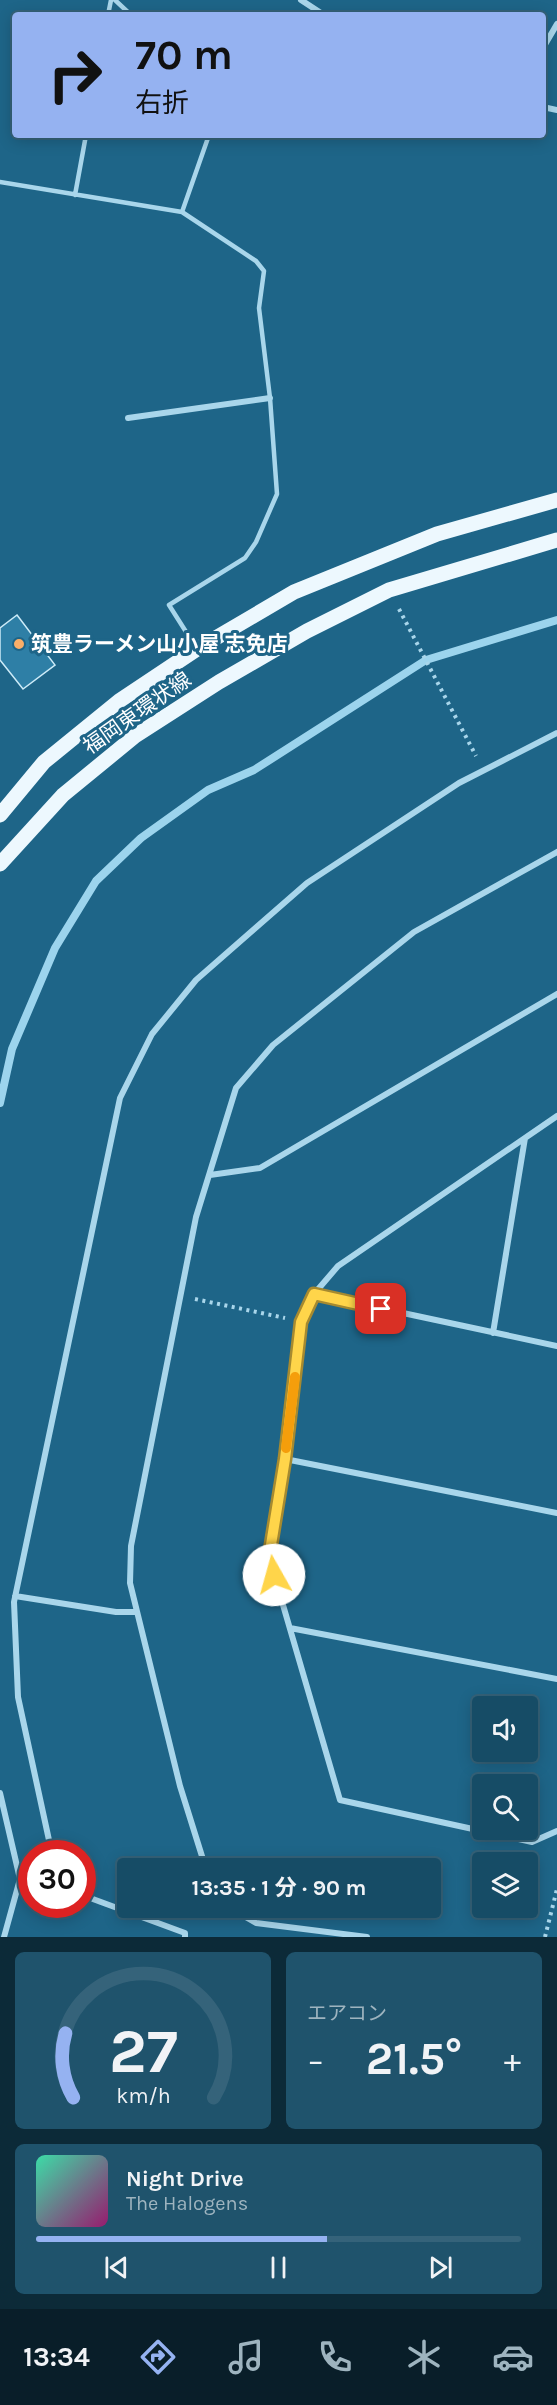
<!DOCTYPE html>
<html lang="ja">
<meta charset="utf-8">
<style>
body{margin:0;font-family:Karla,"Noto Sans JP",sans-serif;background:#1f536c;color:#f1f3f6;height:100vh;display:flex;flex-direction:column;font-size:22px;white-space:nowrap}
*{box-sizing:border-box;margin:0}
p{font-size:20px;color:#9eb4bf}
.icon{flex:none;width:33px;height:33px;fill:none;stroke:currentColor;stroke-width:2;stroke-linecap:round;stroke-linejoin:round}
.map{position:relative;height:1937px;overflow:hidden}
.panel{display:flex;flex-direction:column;gap:15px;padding:15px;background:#0c2a38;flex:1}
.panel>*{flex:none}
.hud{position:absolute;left:12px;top:12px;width:534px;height:126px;border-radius:6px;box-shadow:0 3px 15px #0003,0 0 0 2px #35637a;background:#95b2f1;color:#111;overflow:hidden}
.fabs{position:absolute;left:472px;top:1696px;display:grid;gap:12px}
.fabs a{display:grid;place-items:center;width:66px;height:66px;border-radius:6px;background:#164c66;box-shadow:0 3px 15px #0003,0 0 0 2px #35637a;font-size:30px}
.speed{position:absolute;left:18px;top:1840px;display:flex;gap:12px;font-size:30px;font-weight:700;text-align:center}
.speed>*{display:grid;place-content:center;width:78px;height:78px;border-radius:50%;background:#164c66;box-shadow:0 3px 15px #0003,0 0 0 2px #35637a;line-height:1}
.speed .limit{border:9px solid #d22;background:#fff;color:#111}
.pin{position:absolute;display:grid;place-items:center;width:51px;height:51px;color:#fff;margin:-26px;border-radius:12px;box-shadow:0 3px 9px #0006}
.me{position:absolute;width:66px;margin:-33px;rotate:353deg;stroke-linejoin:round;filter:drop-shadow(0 0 4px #0008)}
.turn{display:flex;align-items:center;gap:21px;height:126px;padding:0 24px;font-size:27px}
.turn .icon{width:78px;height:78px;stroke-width:2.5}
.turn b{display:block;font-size:42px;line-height:51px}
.big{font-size:45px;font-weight:700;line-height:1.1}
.panel .widget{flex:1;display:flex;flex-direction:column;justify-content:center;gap:9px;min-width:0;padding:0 21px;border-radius:9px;background:#1f536c}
.panel .dial{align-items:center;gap:0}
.dial svg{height:156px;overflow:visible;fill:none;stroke:#35637a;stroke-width:7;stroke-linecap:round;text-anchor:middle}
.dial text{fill:#f1f3f6;stroke:none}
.song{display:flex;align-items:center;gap:18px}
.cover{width:72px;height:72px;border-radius:9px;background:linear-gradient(135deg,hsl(160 70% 55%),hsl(320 70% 35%))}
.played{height:6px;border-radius:3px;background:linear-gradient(90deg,#95b2f1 60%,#35637a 60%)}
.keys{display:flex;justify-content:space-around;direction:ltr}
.heat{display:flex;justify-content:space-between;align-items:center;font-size:33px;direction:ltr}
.panel .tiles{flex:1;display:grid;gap:15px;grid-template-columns:1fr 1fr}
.widget:last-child{grid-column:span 2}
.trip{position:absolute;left:117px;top:1858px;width:324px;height:60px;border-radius:6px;background:#164c66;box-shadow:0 3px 15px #0003,0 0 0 2px #35637a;font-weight:700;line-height:60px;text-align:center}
.tabs{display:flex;height:96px;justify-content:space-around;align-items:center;background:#091e29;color:#9eb4bf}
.tabs .icon{width:42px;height:42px}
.tabs .on{color:#95b2f1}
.tabs b{font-size:27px;color:#f1f3f6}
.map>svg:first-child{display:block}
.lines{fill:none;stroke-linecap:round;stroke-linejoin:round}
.stream{stroke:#9cd4ed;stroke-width:8}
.building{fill:#2e7fa6;stroke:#cdebf8;stroke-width:1.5}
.path{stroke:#a9d6eb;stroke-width:4;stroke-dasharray:3 4.5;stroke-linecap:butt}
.lane{stroke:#a9d6eb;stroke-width:4.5}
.street{stroke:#a9d6eb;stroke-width:6}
.primary{stroke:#edf8fe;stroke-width:15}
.route-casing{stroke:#a68a30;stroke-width:15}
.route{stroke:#ffd54a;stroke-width:10}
.slow{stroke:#f59e0b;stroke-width:10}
.poi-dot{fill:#faae68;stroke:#1e6588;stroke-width:2}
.labels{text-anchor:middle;stroke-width:6;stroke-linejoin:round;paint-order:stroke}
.poi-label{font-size:21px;font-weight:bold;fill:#fff;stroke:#1e6588;text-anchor:start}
.street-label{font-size:21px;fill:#fff;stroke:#1e6588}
</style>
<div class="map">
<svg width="557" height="1937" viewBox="0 0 557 1937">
<rect width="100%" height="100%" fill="#1e6588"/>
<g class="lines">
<path class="stream" d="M0,1103L12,1049L55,948L96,881L141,838L208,790L254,770L426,660L557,620"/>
</g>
<path class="building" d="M17,615L55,665L23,689L0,660V628Z"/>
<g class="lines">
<path class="path" d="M399,609L476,756
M195,1299L285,1318
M545,1937L557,1889"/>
<path class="lane" d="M115,0L131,15
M108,15L111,0
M0,182L182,212L256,261L264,271L259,308L270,398L277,494L256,542L245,558L169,605L195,646
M75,195L86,135
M182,212L209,135"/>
<path class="street" d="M301,0L324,15
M543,48L557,24
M543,107L557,110
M128,418L270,398
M557,1116L338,1266L314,1294L301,1322L285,1459L269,1557L340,1800L532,1842L557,1831
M210,1175L260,1168L557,994
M314,1294L557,1346
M493,1333L525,1138
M285,1459L557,1513
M15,1596L116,1612H137
M290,1628L557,1679
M0,1793L20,1879L4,1937
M52,1854L18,1697L14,1602L120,1098L152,1034L196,980L307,883L459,783L557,733
M206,1869L180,1786L130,1583L131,1546L196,1217L236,1088L273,1045L414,932L557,852
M82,1895L185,1933V1937
M230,1908L256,1923L367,1937"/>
<path class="primary" d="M0,815L44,762L119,701L197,649L294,592L437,534L557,500
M0,864L63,795L135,736L219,682L307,631L389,590L557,540"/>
</g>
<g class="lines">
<defs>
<path id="route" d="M274,1575L269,1557L285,1459L301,1322L314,1294L381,1309"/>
</defs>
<use href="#route" class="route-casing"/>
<use href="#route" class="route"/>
<path class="slow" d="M286,1448L295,1377"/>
</g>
<circle class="poi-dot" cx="19" cy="644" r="6"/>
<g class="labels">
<g class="poi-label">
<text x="31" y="651">筑豊ラーメン山小屋 志免店</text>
</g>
<g class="street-label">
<text transform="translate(137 713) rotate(-35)" y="7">福岡東環状線</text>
</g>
</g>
</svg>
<div class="fabs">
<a><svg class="icon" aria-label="sound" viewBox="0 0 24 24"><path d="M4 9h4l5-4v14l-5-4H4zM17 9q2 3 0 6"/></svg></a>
<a><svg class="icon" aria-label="search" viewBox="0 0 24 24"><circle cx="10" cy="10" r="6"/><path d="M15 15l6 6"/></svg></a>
<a><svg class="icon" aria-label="layers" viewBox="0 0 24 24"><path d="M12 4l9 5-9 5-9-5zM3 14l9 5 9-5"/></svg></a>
</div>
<div class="speed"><div class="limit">30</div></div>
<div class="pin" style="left:381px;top:1309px;background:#d93025"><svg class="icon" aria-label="arrive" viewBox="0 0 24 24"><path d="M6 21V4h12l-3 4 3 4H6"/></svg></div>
<svg class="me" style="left:274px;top:1575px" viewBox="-20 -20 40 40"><circle r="19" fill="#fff"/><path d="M0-13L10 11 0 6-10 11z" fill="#ffd54a"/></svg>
<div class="trip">13:35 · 1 分 · 90 m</div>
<div class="hud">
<div class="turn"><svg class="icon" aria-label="right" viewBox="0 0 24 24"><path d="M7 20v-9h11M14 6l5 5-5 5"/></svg><div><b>70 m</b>右折</div></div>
</div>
</div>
<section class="panel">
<div class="tiles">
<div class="widget dial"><svg viewBox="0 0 100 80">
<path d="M14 69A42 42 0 1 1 86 69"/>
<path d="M14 69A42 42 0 0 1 10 36" stroke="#95b2f1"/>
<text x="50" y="56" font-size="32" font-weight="700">27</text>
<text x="50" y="72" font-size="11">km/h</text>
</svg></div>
<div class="widget"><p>エアコン</p>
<div class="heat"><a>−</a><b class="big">21.5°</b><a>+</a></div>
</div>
<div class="widget">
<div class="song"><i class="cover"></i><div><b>Night Drive</b><p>The Halogens</p></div></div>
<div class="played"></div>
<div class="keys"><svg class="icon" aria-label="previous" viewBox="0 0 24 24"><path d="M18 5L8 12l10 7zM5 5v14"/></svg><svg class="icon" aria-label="pause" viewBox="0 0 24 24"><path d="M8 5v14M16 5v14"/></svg><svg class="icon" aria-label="next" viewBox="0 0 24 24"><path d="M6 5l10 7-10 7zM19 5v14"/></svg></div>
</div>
</div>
</section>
<nav class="tabs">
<b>13:34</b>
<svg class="icon on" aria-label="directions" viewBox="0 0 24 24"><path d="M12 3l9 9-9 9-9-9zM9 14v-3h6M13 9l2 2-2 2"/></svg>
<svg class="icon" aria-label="music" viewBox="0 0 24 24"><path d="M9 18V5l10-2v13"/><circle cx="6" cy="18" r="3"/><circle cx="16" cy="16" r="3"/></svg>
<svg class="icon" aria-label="phone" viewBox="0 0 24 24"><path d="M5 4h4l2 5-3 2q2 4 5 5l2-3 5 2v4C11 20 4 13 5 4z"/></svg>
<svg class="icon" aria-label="climate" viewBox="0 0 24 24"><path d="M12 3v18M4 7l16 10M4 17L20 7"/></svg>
<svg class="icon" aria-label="car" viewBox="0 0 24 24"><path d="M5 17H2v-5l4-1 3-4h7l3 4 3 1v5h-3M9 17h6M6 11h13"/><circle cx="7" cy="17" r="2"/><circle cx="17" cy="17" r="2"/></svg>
</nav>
